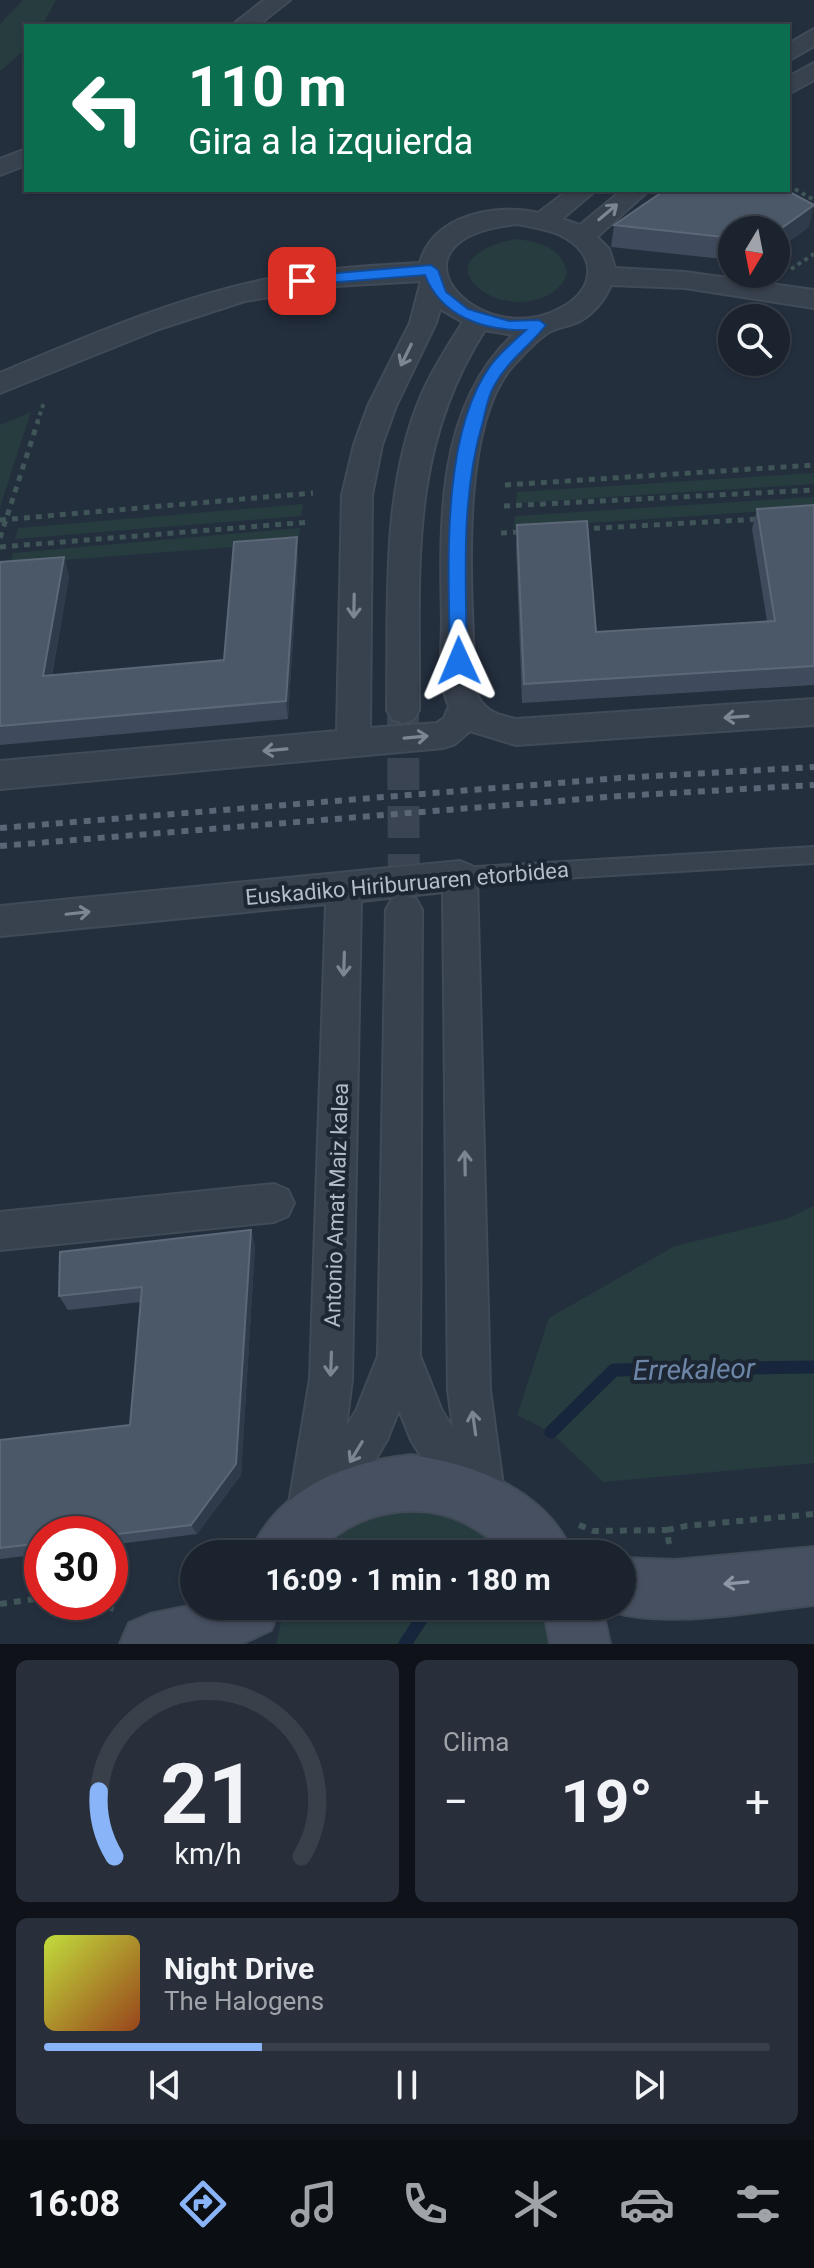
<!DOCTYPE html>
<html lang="es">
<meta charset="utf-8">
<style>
body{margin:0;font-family:Roboto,sans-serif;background:#282f3a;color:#f1f3f6;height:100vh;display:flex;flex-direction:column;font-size:30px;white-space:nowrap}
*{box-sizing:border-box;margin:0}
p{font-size:26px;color:#a0a4aa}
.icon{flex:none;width:44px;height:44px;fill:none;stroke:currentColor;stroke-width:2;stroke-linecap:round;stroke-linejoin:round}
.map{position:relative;height:1644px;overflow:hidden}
.sheet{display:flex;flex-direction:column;gap:16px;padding:16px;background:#0f1319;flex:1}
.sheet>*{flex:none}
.guide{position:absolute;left:24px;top:24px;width:766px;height:168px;border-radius:0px;box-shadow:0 2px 6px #0004,0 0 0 2px #39404a;background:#0b6e4f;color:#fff;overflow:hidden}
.needle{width:52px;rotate:190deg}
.fabs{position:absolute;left:718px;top:216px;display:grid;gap:16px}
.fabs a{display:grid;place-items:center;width:72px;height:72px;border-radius:50%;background:#1b232e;box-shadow:0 2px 6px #0004,0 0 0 2px #39404a;font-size:40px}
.speed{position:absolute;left:24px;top:1516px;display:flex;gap:16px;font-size:40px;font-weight:700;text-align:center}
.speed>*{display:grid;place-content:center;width:104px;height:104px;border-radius:50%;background:#1b232e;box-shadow:0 2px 6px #0004,0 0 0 2px #39404a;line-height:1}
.speed .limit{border:12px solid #d22;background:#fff;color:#111}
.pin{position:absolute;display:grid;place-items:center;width:68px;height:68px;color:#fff;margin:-34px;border-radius:16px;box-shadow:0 4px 12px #0006}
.me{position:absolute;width:88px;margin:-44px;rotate:359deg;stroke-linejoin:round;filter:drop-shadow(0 0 6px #0008)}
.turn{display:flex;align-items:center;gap:28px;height:168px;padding:0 32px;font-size:36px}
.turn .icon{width:104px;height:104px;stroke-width:2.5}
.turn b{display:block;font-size:56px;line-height:68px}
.big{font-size:60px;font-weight:700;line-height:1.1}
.sheet .widget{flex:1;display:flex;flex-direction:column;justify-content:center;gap:12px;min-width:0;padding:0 28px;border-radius:12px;background:#282f3a}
.sheet .dial{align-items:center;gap:0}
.dial svg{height:208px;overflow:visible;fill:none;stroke:#39404a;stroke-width:7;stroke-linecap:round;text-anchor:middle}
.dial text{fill:#f1f3f6;stroke:none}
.song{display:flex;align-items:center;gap:24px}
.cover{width:96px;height:96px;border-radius:12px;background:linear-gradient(135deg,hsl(70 70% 55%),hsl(20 70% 35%))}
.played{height:8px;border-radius:4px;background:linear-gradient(90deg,#8ab4f8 30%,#39404a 30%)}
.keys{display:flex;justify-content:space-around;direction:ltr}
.heat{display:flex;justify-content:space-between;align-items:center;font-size:44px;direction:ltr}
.sheet .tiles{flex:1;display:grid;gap:16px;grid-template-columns:1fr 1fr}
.widget:last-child{grid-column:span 2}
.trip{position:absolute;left:180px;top:1540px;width:456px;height:80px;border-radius:40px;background:#1b232e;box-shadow:0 2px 6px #0004,0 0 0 2px #39404a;font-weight:700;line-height:80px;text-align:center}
.menu{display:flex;height:128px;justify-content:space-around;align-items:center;background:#0b0e12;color:#a0a4aa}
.menu .icon{width:56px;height:56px}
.menu .active{color:#8ab4f8}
.menu b{font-size:36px;color:#f1f3f6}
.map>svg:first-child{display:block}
.green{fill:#263c3f}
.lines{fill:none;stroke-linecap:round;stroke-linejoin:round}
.stream{stroke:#17263c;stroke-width:13}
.street-tunnel{stroke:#3a4453;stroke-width:32;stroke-dasharray:32 16;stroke-linecap:butt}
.lane-casing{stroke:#414a57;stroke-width:4}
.street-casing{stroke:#414a57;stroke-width:4}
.secondary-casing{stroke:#414a57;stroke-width:4}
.path-far2{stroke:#3f5557;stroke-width:4;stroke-dasharray:4 4;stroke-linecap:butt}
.path-far1{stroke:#3f5557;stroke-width:5;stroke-dasharray:6 6;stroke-linecap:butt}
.path{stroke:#3f5557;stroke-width:6;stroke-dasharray:7 7;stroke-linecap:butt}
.lane{fill:#38414e;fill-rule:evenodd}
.street{fill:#38414e;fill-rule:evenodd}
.secondary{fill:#465061;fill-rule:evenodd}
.rail{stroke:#5a6575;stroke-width:6;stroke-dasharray:7 7;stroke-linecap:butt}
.wall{fill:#3f4b5c}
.shaded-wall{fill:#2f3b4b}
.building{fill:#4b5868;stroke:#5c6777;stroke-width:2}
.oneway{stroke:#7c8592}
.oneway2{stroke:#8e96a5}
.route{fill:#1a73e8;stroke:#114b97;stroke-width:2}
.labels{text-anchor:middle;stroke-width:8;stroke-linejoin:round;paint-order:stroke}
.street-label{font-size:22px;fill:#b4bcc9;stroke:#1d2633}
.near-water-label{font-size:28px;font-style:italic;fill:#6d86a8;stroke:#1d2633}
</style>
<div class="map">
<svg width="814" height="1644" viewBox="0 0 814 1644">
<rect width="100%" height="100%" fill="#242f3e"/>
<path class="green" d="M23,0H56L42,26H26V49L0,71V24Z
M518,239C541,243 563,248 567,274C555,306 506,309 481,290C444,261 493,242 518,239Z
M31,412L0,507V425Z
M814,473V484L516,503L517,492Z
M814,497V508L514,528L515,516Z
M303,504L301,516L15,539L18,528Z
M300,528L298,542L10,564L13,553Z
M814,1206V1463L603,1482L551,1432L517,1415L549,1318L675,1246L786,1219Z
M423,1509L468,1519L515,1554H319C352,1520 378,1515 423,1509Z
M285,1606H547L558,1644H276Z"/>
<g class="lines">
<path class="stream" d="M551,1432L614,1370L814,1367
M405,1644L430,1606"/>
<path class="street-tunnel" d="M403,710L404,910"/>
<defs>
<path id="lane" d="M814,847V863L460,884L453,882L451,876L453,870L460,868Z"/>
<path id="street" d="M264,0H290L257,26H231Z
M814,29V46L788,61V44Z
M814,63V80L788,94V77Z
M26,149V165L0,175V159Z
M568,190H596L562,219L580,225L622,190H649L597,237L609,249L615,268L685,272L814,290V308L685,288L611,285C605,299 594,313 580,321C569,327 555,327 546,334C533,343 521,357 511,368C456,434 473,607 475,690C482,710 496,715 516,719L814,699V725L516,745L470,731L455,744L443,748L0,789V761L337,731L342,495L354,445L368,406L410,323L421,281L335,286L245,301L159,329L0,393V373C86,337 172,299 263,280C315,269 368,266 420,263C432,215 497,203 538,213ZM518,224C531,227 548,229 560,235C598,253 597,289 561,308C478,354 373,238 518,224ZM440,309L463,322C448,346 432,370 421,396C380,493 389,607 387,710L392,719L403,723L414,719L419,710C420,572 407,451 485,330L513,335C436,407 440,524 442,621C442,648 437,682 449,706L444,718L437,723L370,728L372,495L382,445L396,406L436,323Z
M460,861L472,866L477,876L490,1390L505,1500L498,1515L483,1522L453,1509L411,1440L399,1410L387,1440L337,1525L327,1528L324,1537L308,1543L292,1537L286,1521L310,1379L326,904L0,936V906ZM443,892L448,1390L453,1428L442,1411L420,1356L422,910L416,899L407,896ZM398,897L392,899L386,910L378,1356L356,1411L346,1427L352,1379L361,901Z
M274,1184L288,1190L294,1203L288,1216L274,1222L0,1250V1212Z"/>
<path id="secondary" d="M411,1455C475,1464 546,1490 573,1554C559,1554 514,1558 504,1553C501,1551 499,1547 496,1544C487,1536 475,1528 465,1523C416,1498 351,1513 317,1554H250C277,1489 345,1462 411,1455Z
M814,1547V1605C754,1611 657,1631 602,1608L610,1644H550L543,1606H622V1558L675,1560Z
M194,1605L278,1606L279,1609L271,1630L241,1644H120L129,1623L150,1614Z"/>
</defs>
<use href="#lane" class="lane-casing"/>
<use href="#street" class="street-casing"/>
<use href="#secondary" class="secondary-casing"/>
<path class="path-far2" d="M788,185L814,200
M791,269L814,254
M37,423L44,402"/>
<path class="path-far1" d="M505,485L814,465
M504,506L814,490
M0,520L313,493
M582,529L760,519
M501,533L520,532
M0,538L38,421
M0,547L310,522"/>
<path class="path" d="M579,1525L594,1531L667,1530
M669,1544L667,1530L686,1526L814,1514
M94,1602L119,1611
M0,1604L42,1598"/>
<use href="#lane" class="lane"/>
<use href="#street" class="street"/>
<use href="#secondary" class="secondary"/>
<path class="rail" d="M0,828L620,778L814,767
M0,846L620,796L814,785"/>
</g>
<path class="wall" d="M614,225L809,227L776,251V230H732V260L611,247Z
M814,505V685L522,703L516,545L517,525L596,632L767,621L752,529L757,509Z
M64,557L69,577L52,675L224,660L298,557L288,719L0,745V563Z
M251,1230L255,1246L241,1475L197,1534L110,1545V1534H42V1554L0,1559V1440L130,1425L141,1302L68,1310L59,1296Z"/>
<path class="shaded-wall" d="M814,205L809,227L776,251V232Z
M297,537L298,557L288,719L286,701Z
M64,557L69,577L48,695L43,676Z
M251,1230L255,1246L241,1475L197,1534L191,1525Z"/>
<path class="building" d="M665,190H786L814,205L776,232V230H732V238L614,225Z
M814,505V666L524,684L517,525L587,521L596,632L775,621L757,509Z
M297,537L286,701L0,726V562L64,557L43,676L224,660L234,542Z
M251,1230L236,1464L191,1525L110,1535L42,1534V1543L0,1548V1440L130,1425L142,1287L59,1296L60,1252Z"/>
<defs><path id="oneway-shaft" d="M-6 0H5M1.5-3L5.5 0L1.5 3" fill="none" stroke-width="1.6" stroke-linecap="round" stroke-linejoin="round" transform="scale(2)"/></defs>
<g class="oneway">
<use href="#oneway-shaft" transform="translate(608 212) rotate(-40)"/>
<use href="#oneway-shaft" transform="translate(406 355) rotate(116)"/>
<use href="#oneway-shaft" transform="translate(354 606) rotate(91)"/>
<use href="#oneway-shaft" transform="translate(736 717) rotate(176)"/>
<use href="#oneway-shaft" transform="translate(416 737) rotate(-5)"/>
<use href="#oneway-shaft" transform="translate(275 750) rotate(175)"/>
<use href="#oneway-shaft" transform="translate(78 913) rotate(-6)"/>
<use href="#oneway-shaft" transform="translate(344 964) rotate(92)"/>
<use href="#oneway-shaft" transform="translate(465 1163) rotate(-91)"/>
<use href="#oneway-shaft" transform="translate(331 1364) rotate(92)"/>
<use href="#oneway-shaft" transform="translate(474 1423) rotate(-98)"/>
<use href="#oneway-shaft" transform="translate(356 1452) rotate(121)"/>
</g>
<use class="oneway2" href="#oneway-shaft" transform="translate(736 1583) rotate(175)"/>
<path class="route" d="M431,265L438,270L446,292L468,309L509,321L539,320L546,325C530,346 507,361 494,386C488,396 486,409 483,421C460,499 466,580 467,661L459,667L450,661C449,576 439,436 491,365C501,352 514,341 526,330C483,331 441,316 425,275L302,285L295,281L302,276Z"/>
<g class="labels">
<g class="street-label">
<text transform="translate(407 883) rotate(-5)" y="8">Euskadiko Hiriburuaren etorbidea</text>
<text transform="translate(336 1205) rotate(-88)" y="8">Antonio Amat Maiz kalea</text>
</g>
<g class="near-water-label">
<text transform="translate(694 1369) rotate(-1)" y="10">Errekaleor</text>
</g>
</g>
</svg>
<div class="fabs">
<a><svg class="needle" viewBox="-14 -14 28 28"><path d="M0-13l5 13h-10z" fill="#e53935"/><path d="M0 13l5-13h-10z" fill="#a0a4aa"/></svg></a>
<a><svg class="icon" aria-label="search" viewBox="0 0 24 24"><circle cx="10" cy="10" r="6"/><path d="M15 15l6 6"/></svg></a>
</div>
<div class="speed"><div class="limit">30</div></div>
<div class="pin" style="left:302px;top:281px;background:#d93025"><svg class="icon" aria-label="arrive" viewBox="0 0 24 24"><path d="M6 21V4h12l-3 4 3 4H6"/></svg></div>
<svg class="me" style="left:459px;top:661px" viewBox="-20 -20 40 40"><path d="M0-17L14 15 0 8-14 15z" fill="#1a73e8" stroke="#fff" stroke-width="4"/></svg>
<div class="trip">16:09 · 1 min · 180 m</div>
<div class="guide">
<div class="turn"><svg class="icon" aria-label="left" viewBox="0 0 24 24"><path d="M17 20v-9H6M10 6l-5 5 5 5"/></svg><div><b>110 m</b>Gira a la izquierda</div></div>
</div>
</div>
<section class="sheet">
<div class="tiles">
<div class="widget dial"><svg viewBox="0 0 100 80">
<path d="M14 69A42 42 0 1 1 86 69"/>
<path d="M14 69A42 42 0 0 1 8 44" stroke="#8ab4f8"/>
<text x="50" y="56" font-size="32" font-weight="700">21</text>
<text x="50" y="72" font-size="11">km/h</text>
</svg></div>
<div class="widget"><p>Clima</p>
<div class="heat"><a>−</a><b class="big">19°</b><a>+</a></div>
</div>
<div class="widget">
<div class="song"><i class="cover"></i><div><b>Night Drive</b><p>The Halogens</p></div></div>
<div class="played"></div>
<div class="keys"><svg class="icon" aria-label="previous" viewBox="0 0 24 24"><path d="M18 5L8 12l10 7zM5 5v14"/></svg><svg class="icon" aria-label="pause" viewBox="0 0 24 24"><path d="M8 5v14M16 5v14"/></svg><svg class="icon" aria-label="next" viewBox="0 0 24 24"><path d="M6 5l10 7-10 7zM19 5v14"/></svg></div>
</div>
</div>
</section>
<nav class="menu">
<b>16:08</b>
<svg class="icon active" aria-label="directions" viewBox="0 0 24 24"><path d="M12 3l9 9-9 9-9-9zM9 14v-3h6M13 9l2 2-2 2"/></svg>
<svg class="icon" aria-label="music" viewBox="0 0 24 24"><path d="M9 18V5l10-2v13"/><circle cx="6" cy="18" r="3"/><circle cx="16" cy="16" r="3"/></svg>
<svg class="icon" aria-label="phone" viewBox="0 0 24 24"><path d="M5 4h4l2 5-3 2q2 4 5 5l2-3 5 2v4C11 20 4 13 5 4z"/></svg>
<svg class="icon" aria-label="climate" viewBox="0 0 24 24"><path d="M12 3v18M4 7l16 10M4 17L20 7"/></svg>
<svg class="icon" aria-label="car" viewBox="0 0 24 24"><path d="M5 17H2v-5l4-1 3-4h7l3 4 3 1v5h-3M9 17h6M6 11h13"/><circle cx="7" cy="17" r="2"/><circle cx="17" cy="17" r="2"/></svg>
<svg class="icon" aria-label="filters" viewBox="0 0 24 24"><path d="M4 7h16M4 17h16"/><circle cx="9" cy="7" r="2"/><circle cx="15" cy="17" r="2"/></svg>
</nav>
